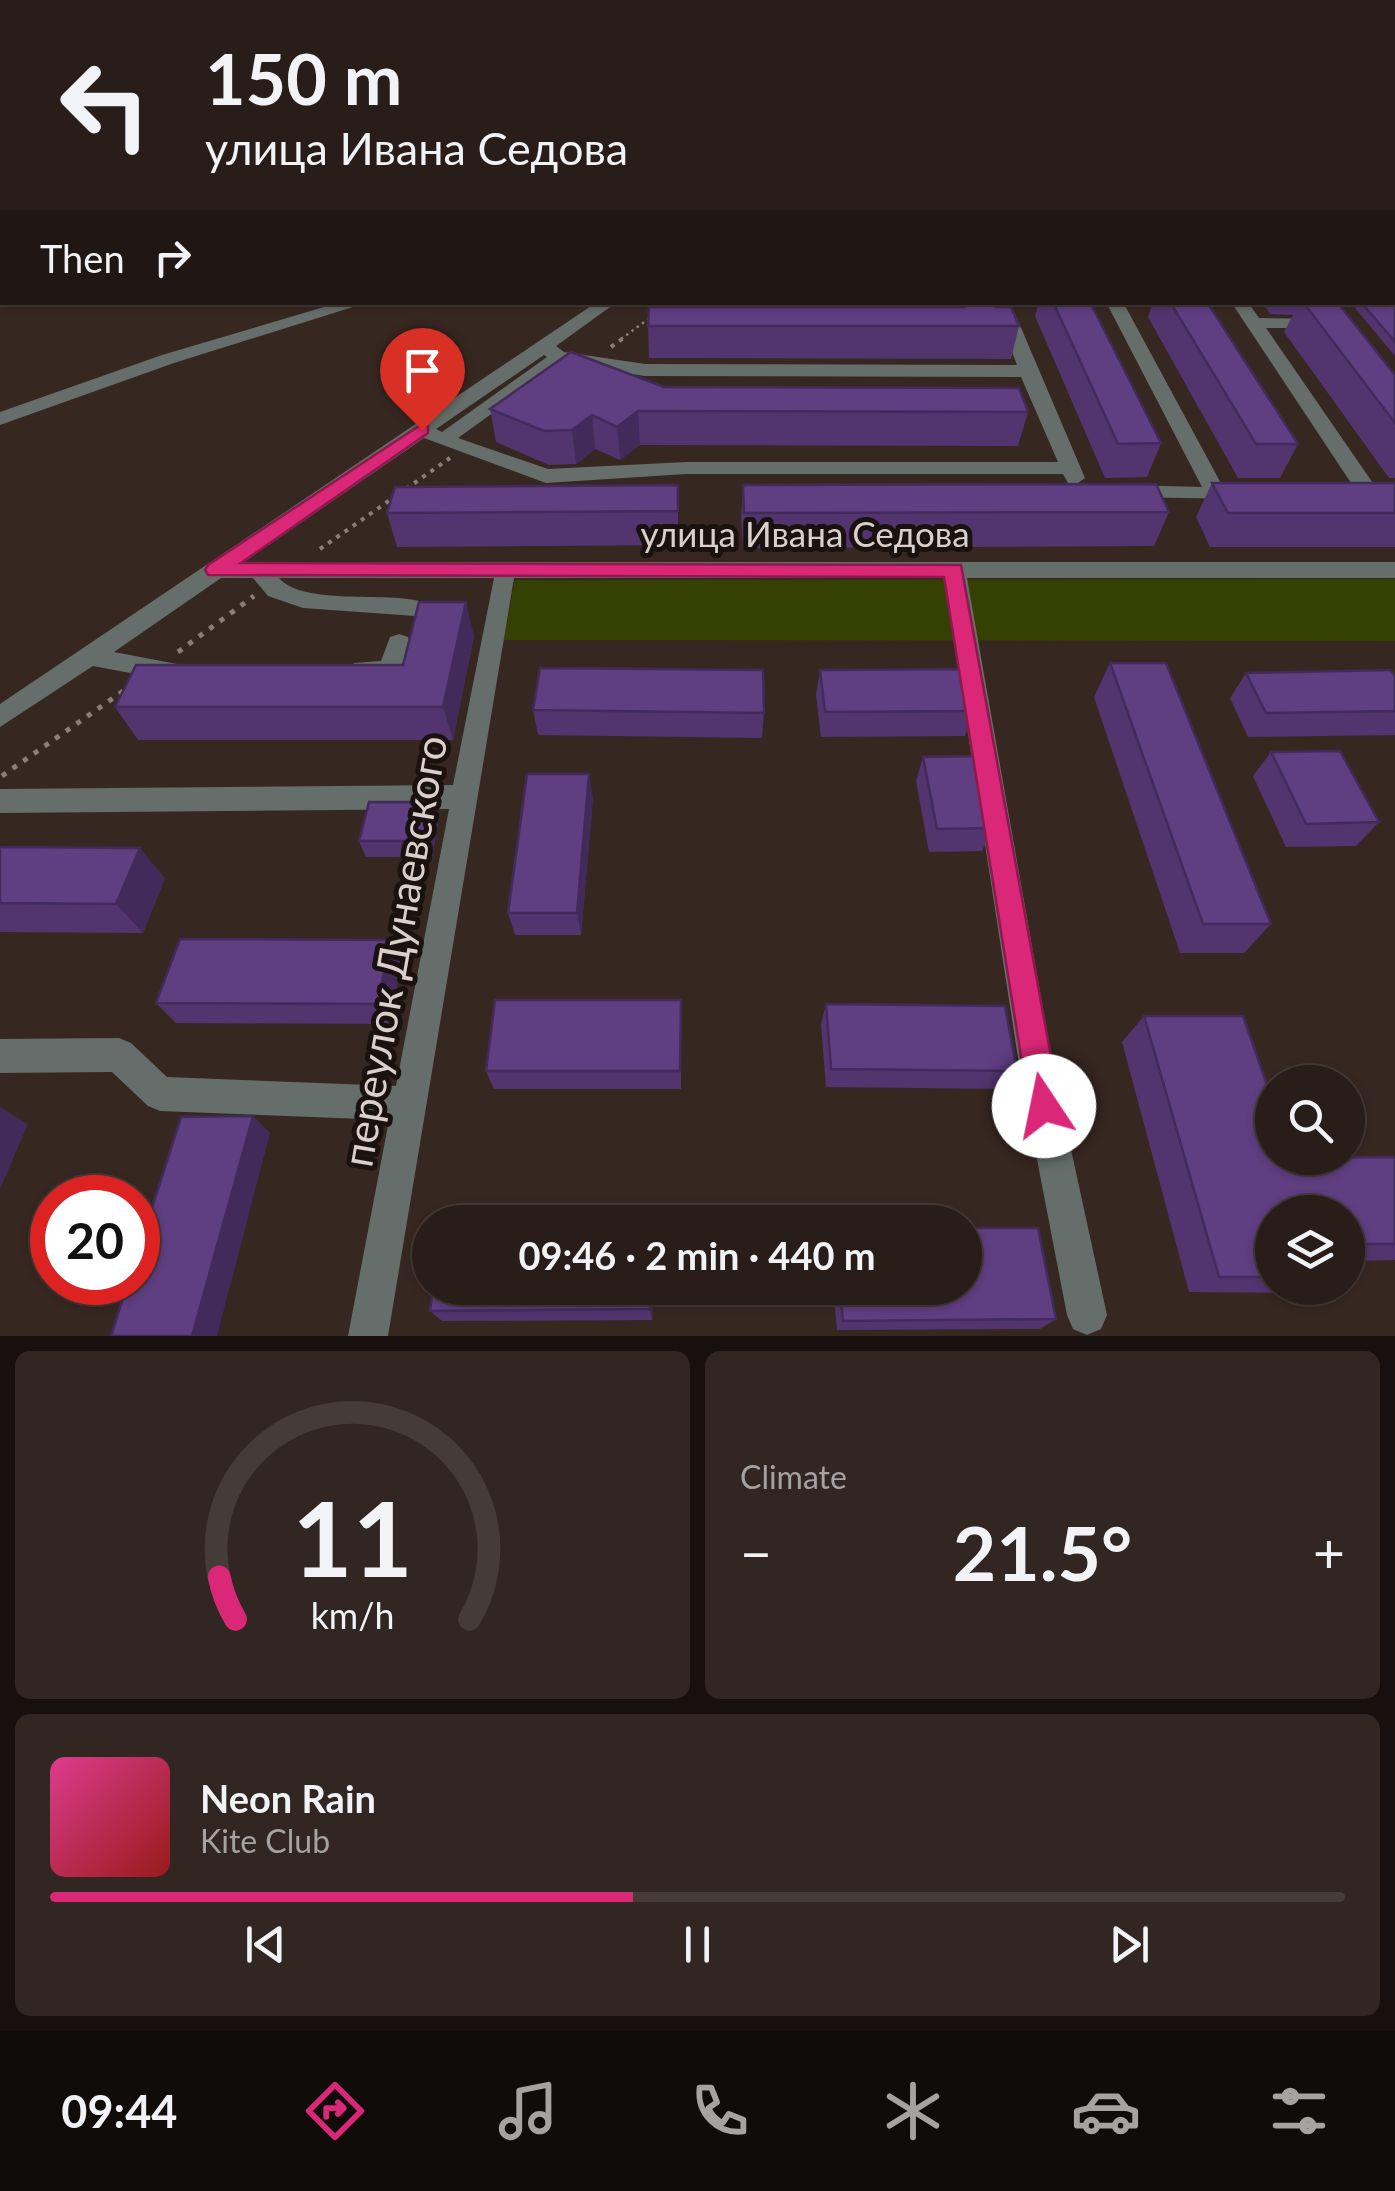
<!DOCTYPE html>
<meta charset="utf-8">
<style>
body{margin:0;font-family:Lato,sans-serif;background:#312622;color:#f1f3f6;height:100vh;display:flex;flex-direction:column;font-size:38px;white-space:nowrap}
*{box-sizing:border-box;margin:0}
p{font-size:32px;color:#a5a2a2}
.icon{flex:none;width:55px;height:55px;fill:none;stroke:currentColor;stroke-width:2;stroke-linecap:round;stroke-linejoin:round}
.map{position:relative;height:1336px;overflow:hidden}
.side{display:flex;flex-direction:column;gap:15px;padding:15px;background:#17100e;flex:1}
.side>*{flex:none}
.hud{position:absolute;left:0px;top:0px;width:1395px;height:305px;box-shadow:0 2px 8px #0004,0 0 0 2px #453b38;background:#291d19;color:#f1f3f6;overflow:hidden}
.fabs{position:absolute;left:1255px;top:1065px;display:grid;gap:20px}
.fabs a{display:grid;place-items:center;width:110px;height:110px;border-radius:50%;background:#291d19;box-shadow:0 2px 8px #0004,0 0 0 2px #453b38;font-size:50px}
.speed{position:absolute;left:30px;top:1175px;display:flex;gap:20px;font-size:50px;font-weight:700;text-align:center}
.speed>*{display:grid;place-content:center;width:130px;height:130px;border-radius:50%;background:#291d19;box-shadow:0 2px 8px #0004,0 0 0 2px #453b38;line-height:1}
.speed .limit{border:15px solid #d22;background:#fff;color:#111}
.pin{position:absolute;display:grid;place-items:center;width:85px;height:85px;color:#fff;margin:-102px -42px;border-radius:50% 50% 50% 0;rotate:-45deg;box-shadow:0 0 10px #0007}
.pin .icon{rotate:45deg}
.me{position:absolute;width:110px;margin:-55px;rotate:349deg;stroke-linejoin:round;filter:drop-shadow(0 0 8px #0008)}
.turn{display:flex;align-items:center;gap:35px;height:210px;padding:0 40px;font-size:45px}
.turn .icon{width:130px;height:130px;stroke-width:2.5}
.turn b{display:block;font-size:70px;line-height:85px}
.then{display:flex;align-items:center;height:95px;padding:0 40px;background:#0003;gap:20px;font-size:38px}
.big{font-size:75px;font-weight:700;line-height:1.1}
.side .tile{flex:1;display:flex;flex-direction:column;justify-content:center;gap:15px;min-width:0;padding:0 35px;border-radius:15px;background:#312622}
.side .dial{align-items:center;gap:0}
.dial svg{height:260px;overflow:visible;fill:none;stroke:#453b38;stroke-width:7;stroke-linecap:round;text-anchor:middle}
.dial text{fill:#f1f3f6;stroke:none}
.song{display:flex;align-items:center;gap:30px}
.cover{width:120px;height:120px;border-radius:15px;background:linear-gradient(135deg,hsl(330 70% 55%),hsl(0 70% 35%))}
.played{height:10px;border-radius:5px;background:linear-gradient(90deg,#db2777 45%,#453b38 45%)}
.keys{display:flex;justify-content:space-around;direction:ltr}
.heat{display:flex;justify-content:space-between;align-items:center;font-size:55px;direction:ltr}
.side .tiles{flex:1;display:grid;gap:15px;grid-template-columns:1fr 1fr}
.tile:last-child{grid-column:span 2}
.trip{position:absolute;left:412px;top:1205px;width:570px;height:100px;border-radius:50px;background:#291d19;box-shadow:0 2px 8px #0004,0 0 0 2px #453b38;font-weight:700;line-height:100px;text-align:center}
.tab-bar{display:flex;height:160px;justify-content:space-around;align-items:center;background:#100c0a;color:#a5a2a2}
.tab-bar .icon{width:70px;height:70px}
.tab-bar .current{color:#db2777}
.tab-bar b{font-size:45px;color:#f1f3f6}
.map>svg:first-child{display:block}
.built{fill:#452f26}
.green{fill:#354102}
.water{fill:#000f2c;stroke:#41495c;stroke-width:2.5}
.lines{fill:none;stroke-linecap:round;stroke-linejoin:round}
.path-far2{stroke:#8b7e79;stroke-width:2.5;stroke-dasharray:2.5 4;stroke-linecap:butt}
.path-far1{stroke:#8b7e79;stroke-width:4;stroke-dasharray:4 6;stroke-linecap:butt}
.path{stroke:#8b7e79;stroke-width:5;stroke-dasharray:5 8;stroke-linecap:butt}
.minor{fill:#656e6a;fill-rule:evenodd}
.rail{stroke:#887a75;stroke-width:4;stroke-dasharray:6 6;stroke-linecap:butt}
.wall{fill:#52356f}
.shaded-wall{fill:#422b5a}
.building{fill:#5f3e81;stroke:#422b5a;stroke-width:2.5}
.route{fill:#db2777;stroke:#8e194d;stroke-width:2.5}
.labels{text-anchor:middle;stroke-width:10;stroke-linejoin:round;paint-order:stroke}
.street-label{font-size:35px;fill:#dacfcb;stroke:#19120f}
.near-street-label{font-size:42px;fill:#dacfcb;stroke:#19120f}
</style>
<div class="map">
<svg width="1395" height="1336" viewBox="0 0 1395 1336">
<rect width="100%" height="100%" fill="#372721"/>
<path class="built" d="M461,0H884L450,2Z"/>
<path class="green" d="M1395,579V641L503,640L515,580Z"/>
<path class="water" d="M0,0H358L2,2V70Z"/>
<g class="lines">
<path class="path-far2" d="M621,339L651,317"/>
<path class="path-far1" d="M611,347L625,337
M406,489L450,458
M320,549L393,498"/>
<path class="path" d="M178,652L254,596
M2,776L129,687"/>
<path class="minor" d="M964,0H985L986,2H966Z
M1172,0H1186L1187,2H1174Z
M1392,65H1395V74L1392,73Z
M1392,92H1395V100H1392Z
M1393,224H1395V234H1392Z
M341,302H369L174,363L0,425V412L162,355Z
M597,302H617L556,346L564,352L645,364L1017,365L993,302H1010L1085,478L1075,485L1068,483L1063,474H686L546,483L424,438L244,562H1395V578H967L1054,1071L1107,1315L1101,1329L1087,1335L1073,1329L1067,1315L1020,1071L944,578H514L388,1336H348L389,1120L160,1111L148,1106L112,1072L0,1073V1039L119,1038L131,1043L167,1077L396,1086L449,809L0,813V789L453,785L494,578H279C303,606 387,591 423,602L427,608L423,614L415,616L303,608L268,596L253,578H221L114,652L177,664L181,671L177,678L168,680L93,666L0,727V704ZM544,355L547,357L442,432L436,429ZM562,363L645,376L1021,377L1058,462H686L548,469L458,438Z
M1106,302H1123L1223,487L1249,489L1252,494L1249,499L1119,497L1115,492L1126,485L1202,487Z
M1231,302H1248L1259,318L1325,319V327L1319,328H1266L1377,489H1395V503L1363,501Z
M399,634L408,637L411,643L399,677H354L350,670L354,663L381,661L390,637Z"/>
<path class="rail" d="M428,2L441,0"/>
</g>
<path class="wall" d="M1395,249V356L1350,302H1392Z
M945,302H994L996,307L1019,326L1011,359L649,358L648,326L947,307Z
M1039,302H1090L1161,443L1147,477L1105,478L1035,316Z
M1153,302H1207L1298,444L1280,478H1238L1148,317Z
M1262,302H1337L1395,375V478H1389L1284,332L1293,315L1270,314Z
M664,387L1028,412L1018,446L640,445L620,460L595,449L576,464L549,465L496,442L490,409Z
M1212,483H1395V547H1210L1196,517Z
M678,485V545L397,547L387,513Z
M743,485L1169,512L1154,546L743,548L741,519Z
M474,636L453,740H138L115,707L403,665Z
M1110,663L1271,924L1244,953H1180L1094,697Z
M820,670L973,711L965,736L821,737L816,695Z
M1246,673L1395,676V735L1248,737L1230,698Z
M533,710L764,713L762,738L538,735Z
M1271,752L1379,822L1356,846L1286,847L1253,776Z
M923,757L992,828L982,851L929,852L916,781Z
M593,798L581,935H515L508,913Z
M433,802L439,818L432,857H366L359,841Z
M0,847L165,878L143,933L0,932Z
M391,940L402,962L389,1024L176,1023L156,1003Z
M826,1004L1017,1071L1004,1089L826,1087L821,1024Z
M1144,1016L1272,1158L1395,1157V1260L1348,1261V1212H1272V1288H1312L1299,1293L1189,1292L1122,1042Z
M681,1020V1089H494L486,1071Z
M433,1288H653L652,1320L442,1321L430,1311Z
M833,1288H965L1056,1319L1040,1329L837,1330Z"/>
<path class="shaded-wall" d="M638,411L640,445L620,460L617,427Z
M592,415L595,449L576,464L572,430Z
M466,602L474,636L453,740L443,707Z
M589,774L593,798L581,935L577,913Z
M433,802L439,818L432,857L425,841Z
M140,848L165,878L143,933L116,904Z
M391,940L402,962L389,1024L377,1004Z
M0,1107L28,1124L0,1189Z
M253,1116L270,1133L217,1336H192Z
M650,1288H653L652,1320L650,1309Z"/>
<path class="building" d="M1213,0H1240L1242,2H1214Z
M1392,246L1395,249V342L1361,302H1392Z
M962,302H994L996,307H1011L1019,326H648L649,307H964Z
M1053,302H1090L1161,443L1118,444Z
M1170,302H1207L1298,444H1256Z
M1303,302H1337L1395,375V423Z
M571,352L664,387L1019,388L1028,412L638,411L617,427L592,415L572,430L544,431L490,409Z
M1212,483H1395V513H1228Z
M1156,484L1169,512L744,513L743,485Z
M678,485V511L387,513L395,487Z
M419,602H466L443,707H115L136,665H403Z
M1110,663H1166L1271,924H1203Z
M540,668L763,670L764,713L533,710Z
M964,669L973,711L825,712L820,670Z
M1391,670L1395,676V711L1266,713L1246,673Z
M1340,751L1379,822L1306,824L1271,752Z
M979,756L992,828L937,829L923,757Z
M527,774H589L577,913H508Z
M369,802H433L425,841H359Z
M0,847L140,848L116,904L0,903Z
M180,939L391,940L377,1004L156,1003Z
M495,1000H681L680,1071H486Z
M826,1004L1005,1006L1017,1071L831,1069Z
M1144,1016H1243L1272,1099V1158L1395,1157V1244H1348V1212H1272V1277H1219Z
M253,1116L192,1336H111L128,1282H138V1252L181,1117Z
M965,1228H1038L1056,1319L843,1321L840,1288H965Z
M433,1288H650V1309L430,1311Z"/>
<path class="route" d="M422,424L428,426V433L241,563L961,565L1060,1106L1056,1117L1044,1121L1033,1117L1029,1106L944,577L208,575L205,570L208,565Z"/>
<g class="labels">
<g class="street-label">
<text x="805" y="547">улица Ивана Седова</text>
</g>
<g class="near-street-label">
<text transform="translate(395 951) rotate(-80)" y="15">переулок Дунаевского</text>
</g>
</g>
</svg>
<div class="fabs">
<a><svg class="icon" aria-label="search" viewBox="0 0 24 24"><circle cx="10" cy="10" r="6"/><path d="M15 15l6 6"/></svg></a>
<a><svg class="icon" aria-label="layers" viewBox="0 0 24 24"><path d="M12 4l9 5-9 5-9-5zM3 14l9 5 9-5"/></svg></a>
</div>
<div class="speed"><div class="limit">20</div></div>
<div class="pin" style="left:422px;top:430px;background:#d93025"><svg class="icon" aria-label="arrive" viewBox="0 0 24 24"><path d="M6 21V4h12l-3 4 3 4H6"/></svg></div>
<svg class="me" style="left:1044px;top:1106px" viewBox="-20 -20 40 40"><circle r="19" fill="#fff"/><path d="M0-13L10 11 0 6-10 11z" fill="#db2777"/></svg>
<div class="trip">09:46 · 2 min · 440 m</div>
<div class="hud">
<div class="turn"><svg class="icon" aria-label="left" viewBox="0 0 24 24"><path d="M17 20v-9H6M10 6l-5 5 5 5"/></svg><div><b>150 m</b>улица Ивана Седова</div></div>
<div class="then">Then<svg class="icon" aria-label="right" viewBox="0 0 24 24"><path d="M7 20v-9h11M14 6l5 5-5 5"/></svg></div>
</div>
</div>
<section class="side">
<div class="tiles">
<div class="tile dial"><svg viewBox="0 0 100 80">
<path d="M14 69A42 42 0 1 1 86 69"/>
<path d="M14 69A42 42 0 0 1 9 56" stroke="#db2777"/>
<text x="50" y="56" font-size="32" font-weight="700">11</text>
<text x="50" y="72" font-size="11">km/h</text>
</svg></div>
<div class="tile"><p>Climate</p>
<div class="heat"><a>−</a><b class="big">21.5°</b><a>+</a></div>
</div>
<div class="tile">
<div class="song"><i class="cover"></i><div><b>Neon Rain</b><p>Kite Club</p></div></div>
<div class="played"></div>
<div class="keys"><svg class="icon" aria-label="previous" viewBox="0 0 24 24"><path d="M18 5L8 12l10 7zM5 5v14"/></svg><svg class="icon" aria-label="pause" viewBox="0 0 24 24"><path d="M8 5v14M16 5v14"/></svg><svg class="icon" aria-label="next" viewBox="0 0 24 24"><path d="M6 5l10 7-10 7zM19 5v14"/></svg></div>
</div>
</div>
</section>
<nav class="tab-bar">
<b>09:44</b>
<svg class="icon current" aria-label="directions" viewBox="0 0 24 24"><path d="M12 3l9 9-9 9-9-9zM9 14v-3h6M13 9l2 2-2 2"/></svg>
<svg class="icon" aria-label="music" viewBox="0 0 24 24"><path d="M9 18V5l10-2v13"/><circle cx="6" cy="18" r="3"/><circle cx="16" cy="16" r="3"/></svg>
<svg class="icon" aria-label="phone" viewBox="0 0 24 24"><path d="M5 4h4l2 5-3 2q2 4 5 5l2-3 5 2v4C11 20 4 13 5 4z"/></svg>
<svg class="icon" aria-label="climate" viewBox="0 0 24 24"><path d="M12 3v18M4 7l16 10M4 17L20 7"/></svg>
<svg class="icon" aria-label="car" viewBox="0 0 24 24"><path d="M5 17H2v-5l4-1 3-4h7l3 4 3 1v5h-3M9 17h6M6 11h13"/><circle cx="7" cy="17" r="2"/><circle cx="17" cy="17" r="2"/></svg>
<svg class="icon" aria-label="filters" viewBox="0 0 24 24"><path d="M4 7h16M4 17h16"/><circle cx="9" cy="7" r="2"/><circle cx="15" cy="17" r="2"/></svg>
</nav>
